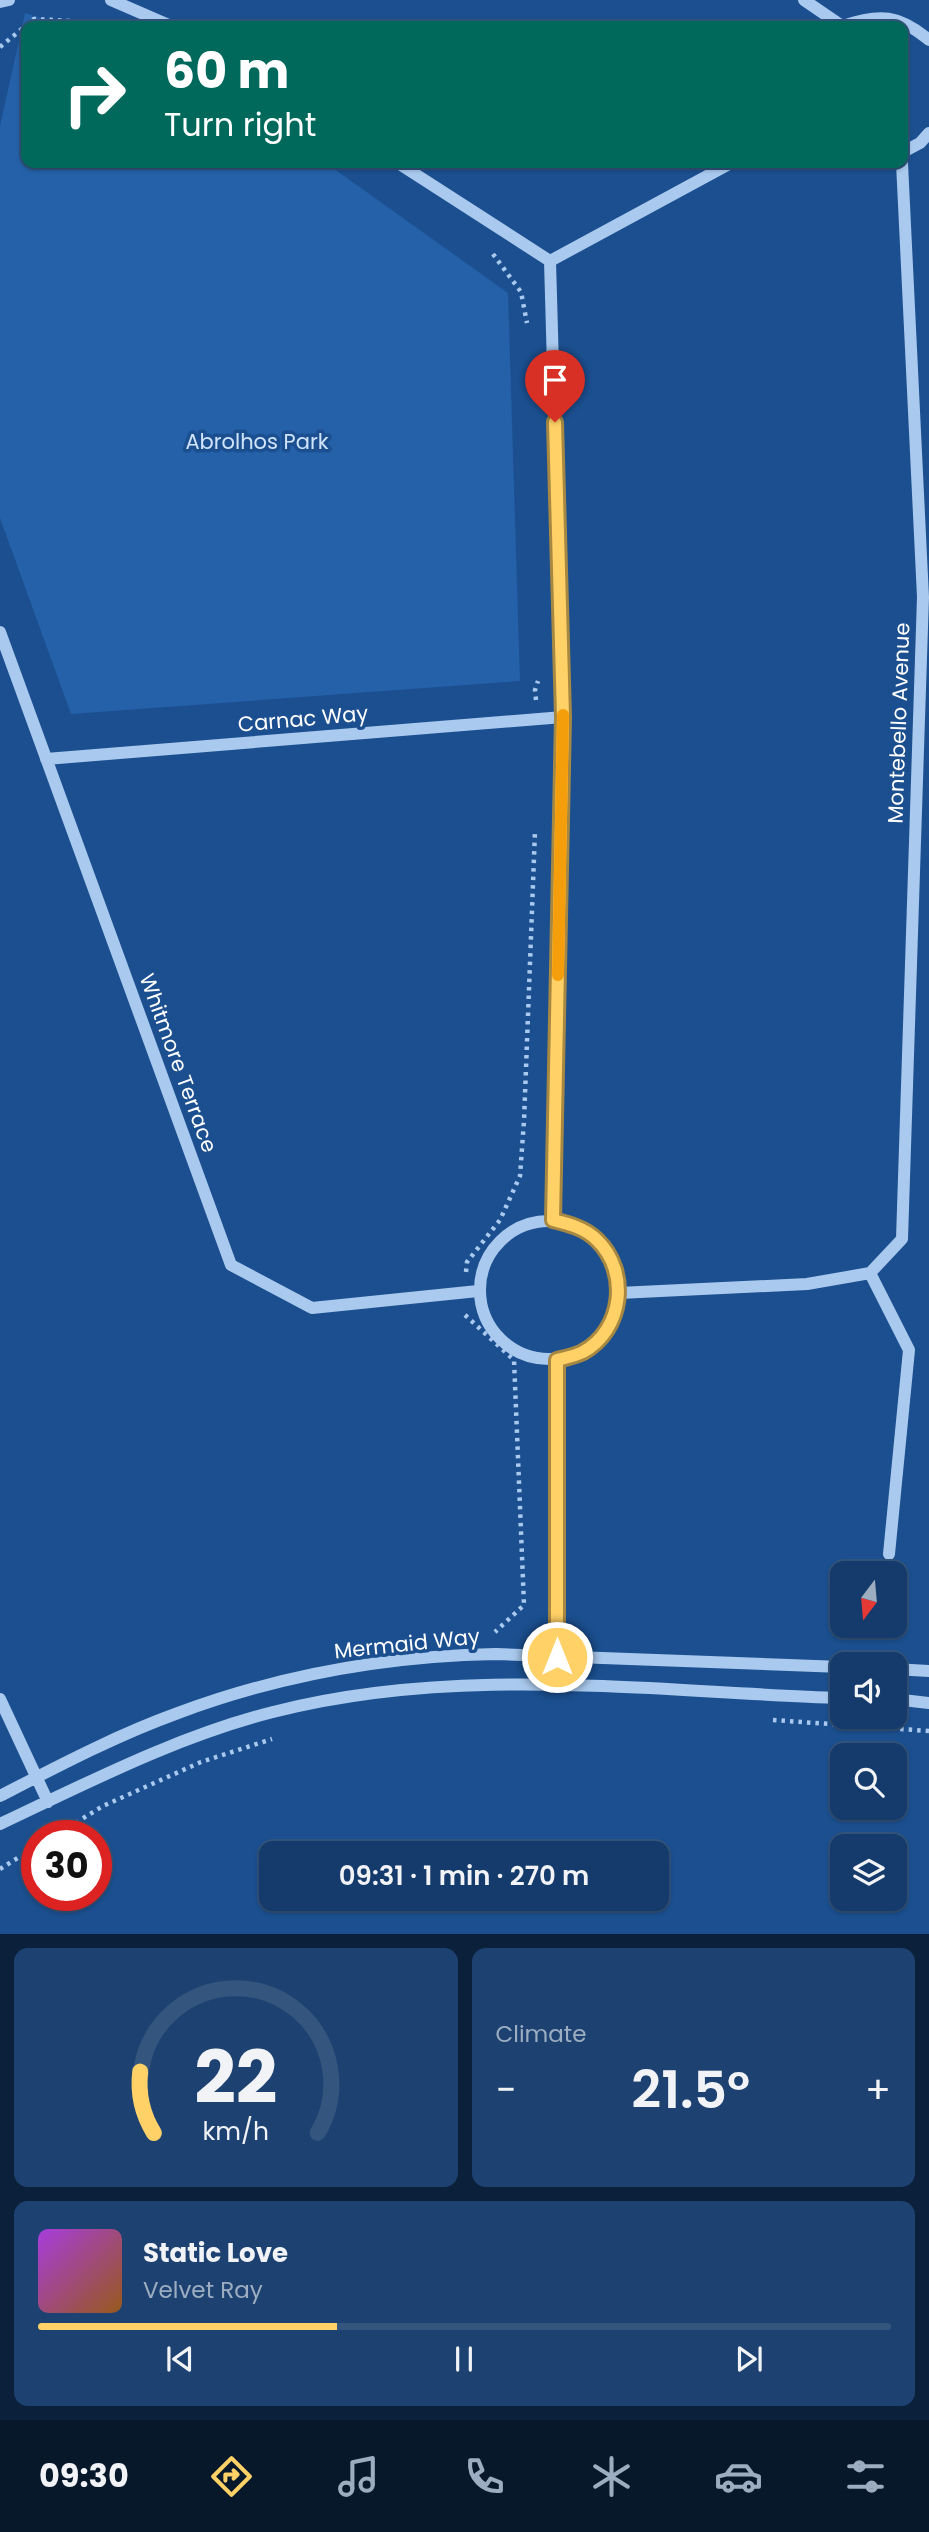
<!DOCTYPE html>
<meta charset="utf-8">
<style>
body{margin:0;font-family:Poppins,sans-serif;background:#1d4271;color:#f1f3f6;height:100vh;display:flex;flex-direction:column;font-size:26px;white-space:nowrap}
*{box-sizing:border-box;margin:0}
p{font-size:23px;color:#9dadc1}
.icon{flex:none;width:38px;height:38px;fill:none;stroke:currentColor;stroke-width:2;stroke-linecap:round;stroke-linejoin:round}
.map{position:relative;height:1934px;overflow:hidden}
.panel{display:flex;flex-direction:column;gap:14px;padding:14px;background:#0b203b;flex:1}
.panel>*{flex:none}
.top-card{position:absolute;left:21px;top:21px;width:887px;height:147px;border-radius:14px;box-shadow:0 2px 5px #0004,0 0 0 2px #33557e;background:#00695c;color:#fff;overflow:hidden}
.needle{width:46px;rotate:196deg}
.tools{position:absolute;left:830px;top:1561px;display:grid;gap:14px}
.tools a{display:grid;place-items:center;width:77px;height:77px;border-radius:14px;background:#143b6b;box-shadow:0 2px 5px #0004,0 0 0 2px #33557e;font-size:35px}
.speed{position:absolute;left:21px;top:1820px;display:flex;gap:14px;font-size:35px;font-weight:700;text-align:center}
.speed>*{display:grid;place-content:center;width:91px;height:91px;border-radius:50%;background:#143b6b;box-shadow:0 2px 5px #0004,0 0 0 2px #33557e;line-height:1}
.speed .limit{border:10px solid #d22;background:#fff;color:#111}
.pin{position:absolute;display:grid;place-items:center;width:60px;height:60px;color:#fff;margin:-72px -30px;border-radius:50% 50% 50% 0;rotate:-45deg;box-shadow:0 0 7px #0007}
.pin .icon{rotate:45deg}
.me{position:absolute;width:77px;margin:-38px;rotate:0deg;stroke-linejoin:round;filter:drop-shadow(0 0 5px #0008)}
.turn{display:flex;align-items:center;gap:24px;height:147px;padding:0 28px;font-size:32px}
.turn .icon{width:91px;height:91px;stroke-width:2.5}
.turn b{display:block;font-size:49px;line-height:60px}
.big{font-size:52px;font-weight:600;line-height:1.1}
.panel .card{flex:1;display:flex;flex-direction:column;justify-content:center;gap:10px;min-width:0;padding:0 24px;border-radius:14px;background:#1d4271}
.panel .dial{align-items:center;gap:0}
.dial svg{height:182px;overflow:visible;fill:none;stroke:#33557e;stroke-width:7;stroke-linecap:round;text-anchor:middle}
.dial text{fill:#f1f3f6;stroke:none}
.song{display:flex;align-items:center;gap:21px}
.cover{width:84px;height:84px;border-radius:10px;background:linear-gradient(135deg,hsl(280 70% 55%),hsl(30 70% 35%))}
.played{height:7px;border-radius:4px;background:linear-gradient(90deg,#ffd166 35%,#33557e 35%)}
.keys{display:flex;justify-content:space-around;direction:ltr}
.heat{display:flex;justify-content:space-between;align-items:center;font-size:38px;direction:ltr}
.panel .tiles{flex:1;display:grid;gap:14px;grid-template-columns:1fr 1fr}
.card:last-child{grid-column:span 2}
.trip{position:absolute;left:259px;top:1841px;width:410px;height:70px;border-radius:14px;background:#143b6b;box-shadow:0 2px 5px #0004,0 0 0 2px #33557e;font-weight:600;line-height:70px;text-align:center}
.tab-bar{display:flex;height:112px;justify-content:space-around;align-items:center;background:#08182b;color:#9dadc1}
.tab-bar .icon{width:49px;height:49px}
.tab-bar .selected{color:#ffd166}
.tab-bar b{font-size:32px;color:#f1f3f6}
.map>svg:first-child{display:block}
.green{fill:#2461a8}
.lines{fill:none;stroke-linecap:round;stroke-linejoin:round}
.path{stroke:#a9c9ee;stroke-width:4.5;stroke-dasharray:3.5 5;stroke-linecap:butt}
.minor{stroke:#a9c9ee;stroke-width:12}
.route-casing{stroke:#a68842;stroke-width:18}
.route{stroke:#ffd166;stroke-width:12}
.slow{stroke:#f59e0b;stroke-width:12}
.labels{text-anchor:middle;stroke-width:7;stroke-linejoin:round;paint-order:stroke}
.park-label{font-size:21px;fill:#cfe3fa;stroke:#1b4f8f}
.street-label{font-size:21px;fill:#fff;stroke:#1b4f8f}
</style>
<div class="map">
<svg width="929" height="1934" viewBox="0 0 929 1934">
<rect width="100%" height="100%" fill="#1b4f8f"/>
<path class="green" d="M25,13L65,26H26V163H326L508,293L520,681L71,714L0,518V126Z"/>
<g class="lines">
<path class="path" d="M0,47L34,19L88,22L110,26
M493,254L521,292L527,323
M536,700L535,690L538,681
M466,1272L467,1262L500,1220L520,1176L524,1121L535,831
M465,1315L514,1360L524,1605L495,1632
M773,1720L929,1731
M54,1836L103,1806L201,1762L272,1739
M0,1869L37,1846"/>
<path class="minor" d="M111,0L171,26
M804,0L842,26
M0,2L9,0
M843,26C880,13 899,15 929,40
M903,152L920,143L929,133
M398,163L550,261L563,717L553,1221
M550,261L731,163
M0,632L231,1265L312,1308L478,1291
M46,759L563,717
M480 1290a69 69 0 1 1 138 0a69 69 0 1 1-138 0Z
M870,1273L909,1350L889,1554
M619,1293L807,1284L870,1273L902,1239L923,597L902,163
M894,1669L929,1671
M557,1684V1360
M0,1699L48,1802
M894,1699L929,1703
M0,1796C58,1766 117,1735 178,1713C280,1675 388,1656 496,1654L842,1667
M0,1824C89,1782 178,1736 273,1712C460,1664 652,1692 842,1698"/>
</g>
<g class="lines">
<defs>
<path id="route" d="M555,422L563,717L553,1220C569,1224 585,1228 597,1240C630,1272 623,1330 583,1352C575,1356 565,1358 557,1360V1657"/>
</defs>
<use href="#route" class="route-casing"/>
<use href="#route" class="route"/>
<path class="slow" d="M558,975L563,715"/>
</g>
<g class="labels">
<g class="park-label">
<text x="257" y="449">Abrolhos Park</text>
</g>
<g class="street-label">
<text transform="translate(303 719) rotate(-5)" y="7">Carnac Way</text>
<text transform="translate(899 723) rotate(-88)" y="7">Montebello Avenue</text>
<text transform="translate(178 1063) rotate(70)" y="7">Whitmore Terrace</text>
<text transform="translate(407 1644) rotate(-6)" y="7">Mermaid Way</text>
</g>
</g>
</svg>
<div class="tools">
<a><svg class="needle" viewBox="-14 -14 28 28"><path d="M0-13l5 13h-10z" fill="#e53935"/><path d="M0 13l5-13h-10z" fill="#9dadc1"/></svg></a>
<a><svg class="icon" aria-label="sound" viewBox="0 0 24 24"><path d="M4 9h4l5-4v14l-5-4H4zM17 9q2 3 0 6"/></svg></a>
<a><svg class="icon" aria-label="search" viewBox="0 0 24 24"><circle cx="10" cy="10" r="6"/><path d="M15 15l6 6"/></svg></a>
<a><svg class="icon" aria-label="layers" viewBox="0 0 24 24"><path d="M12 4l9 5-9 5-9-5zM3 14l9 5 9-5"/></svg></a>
</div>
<div class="speed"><div class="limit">30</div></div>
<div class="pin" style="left:555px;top:422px;background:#d93025"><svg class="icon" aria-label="arrive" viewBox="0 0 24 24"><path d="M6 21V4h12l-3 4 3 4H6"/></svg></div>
<svg class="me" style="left:557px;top:1657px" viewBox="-20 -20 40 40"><circle r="17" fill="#ffd166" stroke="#fff" stroke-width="3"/><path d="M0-11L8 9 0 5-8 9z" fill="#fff"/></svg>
<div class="trip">09:31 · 1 min · 270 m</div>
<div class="top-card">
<div class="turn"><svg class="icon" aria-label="right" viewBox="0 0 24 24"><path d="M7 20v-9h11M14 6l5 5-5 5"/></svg><div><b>60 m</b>Turn right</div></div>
</div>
</div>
<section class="panel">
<div class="tiles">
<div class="card dial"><svg viewBox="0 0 100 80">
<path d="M14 69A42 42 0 1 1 86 69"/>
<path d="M14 69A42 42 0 0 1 8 42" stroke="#ffd166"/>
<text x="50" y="56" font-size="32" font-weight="700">22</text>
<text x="50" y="72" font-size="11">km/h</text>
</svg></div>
<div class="card"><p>Climate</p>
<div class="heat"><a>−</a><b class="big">21.5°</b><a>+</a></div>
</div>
<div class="card">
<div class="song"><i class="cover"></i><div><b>Static Love</b><p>Velvet Ray</p></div></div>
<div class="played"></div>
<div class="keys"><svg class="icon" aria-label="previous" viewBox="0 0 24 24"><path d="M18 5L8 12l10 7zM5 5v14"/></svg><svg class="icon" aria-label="pause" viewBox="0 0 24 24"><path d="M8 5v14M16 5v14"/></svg><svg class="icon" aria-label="next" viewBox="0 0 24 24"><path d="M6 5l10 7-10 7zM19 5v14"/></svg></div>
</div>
</div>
</section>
<nav class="tab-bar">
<b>09:30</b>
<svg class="icon selected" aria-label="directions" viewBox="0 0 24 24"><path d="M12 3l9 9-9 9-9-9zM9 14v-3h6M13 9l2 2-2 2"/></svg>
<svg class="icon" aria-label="music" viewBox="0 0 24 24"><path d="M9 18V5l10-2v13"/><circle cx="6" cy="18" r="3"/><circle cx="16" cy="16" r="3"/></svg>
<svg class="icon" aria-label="phone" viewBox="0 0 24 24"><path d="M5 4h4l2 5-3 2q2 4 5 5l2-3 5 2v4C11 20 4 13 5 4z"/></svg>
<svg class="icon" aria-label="climate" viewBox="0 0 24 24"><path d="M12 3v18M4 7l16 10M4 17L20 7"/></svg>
<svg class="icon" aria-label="car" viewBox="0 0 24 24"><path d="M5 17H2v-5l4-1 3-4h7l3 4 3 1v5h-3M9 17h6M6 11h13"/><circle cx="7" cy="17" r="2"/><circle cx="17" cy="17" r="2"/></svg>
<svg class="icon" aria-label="filters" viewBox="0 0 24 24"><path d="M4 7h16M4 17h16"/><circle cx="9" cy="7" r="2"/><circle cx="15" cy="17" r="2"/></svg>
</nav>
